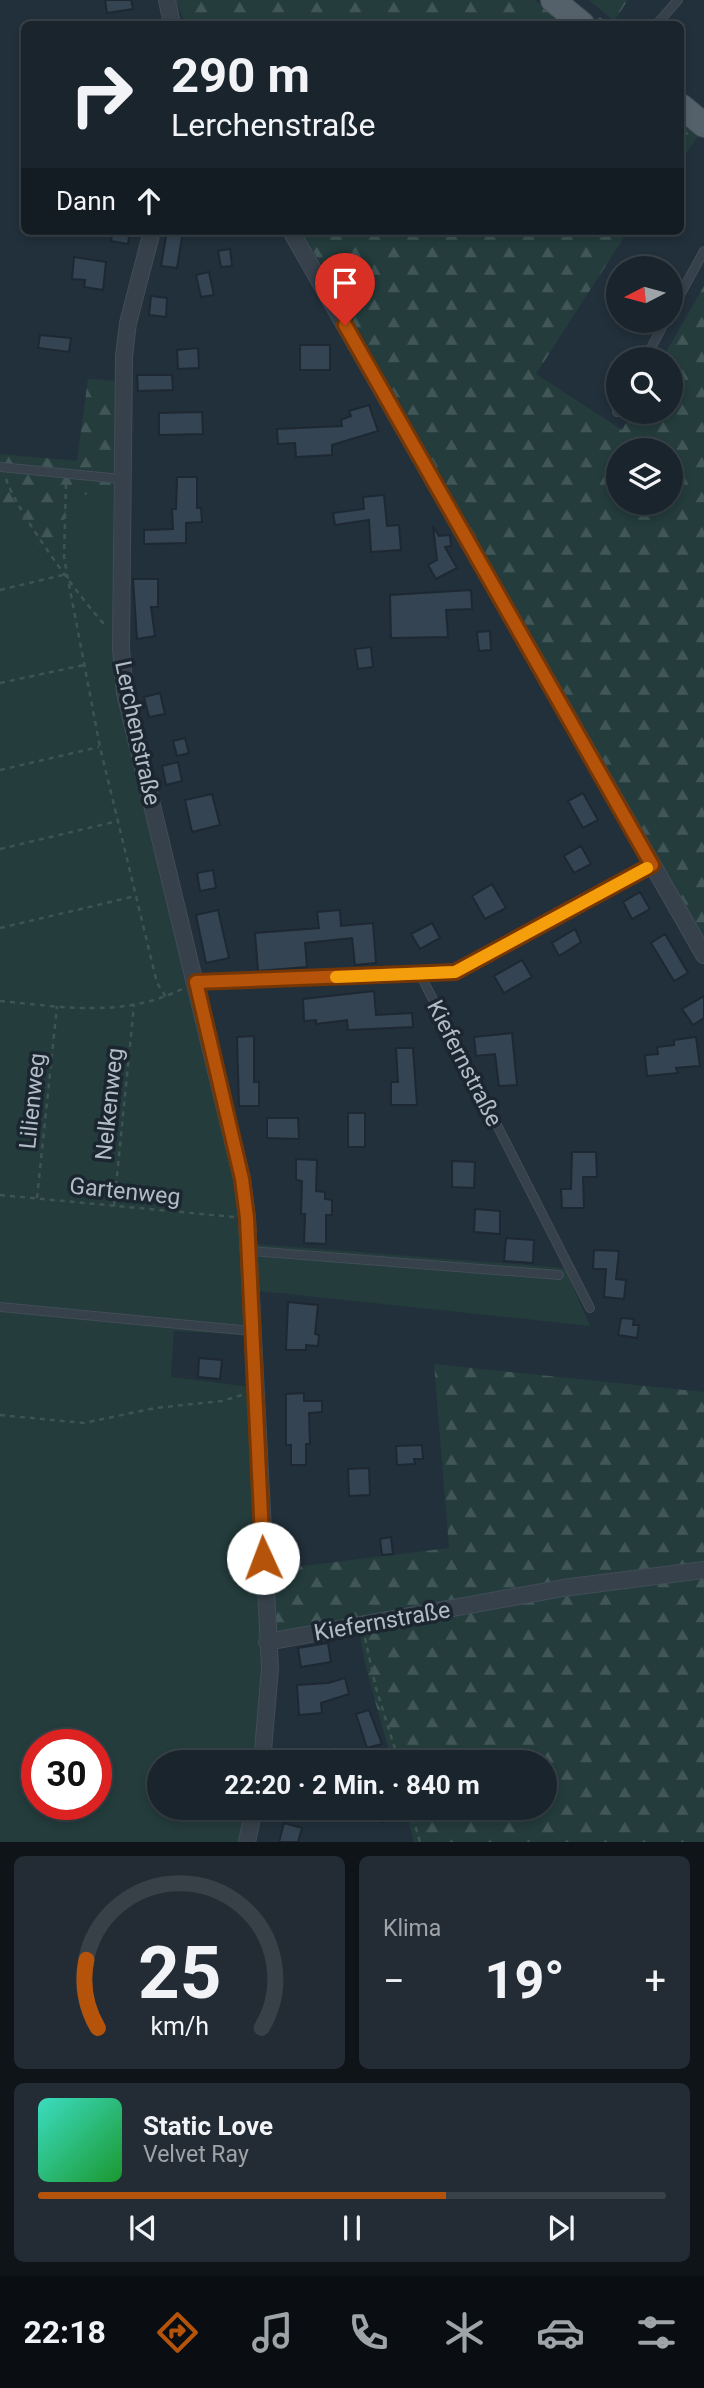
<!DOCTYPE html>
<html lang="de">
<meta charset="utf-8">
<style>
body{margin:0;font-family:Roboto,sans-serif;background:#232c34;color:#f1f3f6;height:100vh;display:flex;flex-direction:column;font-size:26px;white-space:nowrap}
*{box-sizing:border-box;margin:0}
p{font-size:23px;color:#9fa4a9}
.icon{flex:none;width:38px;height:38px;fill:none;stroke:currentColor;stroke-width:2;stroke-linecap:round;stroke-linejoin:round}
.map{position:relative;height:1842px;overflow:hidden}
.sheet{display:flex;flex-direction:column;gap:14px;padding:14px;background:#0e1418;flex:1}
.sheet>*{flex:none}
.banner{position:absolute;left:21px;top:21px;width:663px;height:214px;border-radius:10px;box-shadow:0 4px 10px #0003,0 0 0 2px #384148;background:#1a242c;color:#f1f3f6;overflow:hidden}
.needle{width:46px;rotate:264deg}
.tools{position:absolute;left:606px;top:256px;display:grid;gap:14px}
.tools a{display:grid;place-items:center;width:77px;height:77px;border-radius:50%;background:#1a242c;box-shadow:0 4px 10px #0003,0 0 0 2px #384148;font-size:35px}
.speed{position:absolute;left:21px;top:1729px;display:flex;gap:14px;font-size:35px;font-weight:700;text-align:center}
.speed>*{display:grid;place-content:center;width:91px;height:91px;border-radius:50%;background:#1a242c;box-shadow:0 4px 10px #0003,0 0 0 2px #384148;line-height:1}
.speed .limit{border:10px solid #d22;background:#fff;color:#111}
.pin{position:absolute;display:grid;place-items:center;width:60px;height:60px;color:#fff;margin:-72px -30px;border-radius:50% 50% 50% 0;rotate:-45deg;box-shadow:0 0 7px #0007}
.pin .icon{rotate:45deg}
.me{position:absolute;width:77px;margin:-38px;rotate:358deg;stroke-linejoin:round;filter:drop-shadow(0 0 5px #0008)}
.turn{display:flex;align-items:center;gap:24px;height:147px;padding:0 35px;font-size:32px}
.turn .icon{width:91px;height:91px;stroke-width:2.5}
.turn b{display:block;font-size:49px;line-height:60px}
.then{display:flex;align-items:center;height:66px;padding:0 35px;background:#0003;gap:14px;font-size:26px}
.big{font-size:52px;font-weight:700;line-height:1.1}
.sheet .card{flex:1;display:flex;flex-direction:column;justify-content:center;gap:10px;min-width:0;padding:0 24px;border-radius:10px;background:#232c34}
.sheet .dial{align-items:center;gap:0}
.dial svg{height:182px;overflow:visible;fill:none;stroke:#384148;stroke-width:7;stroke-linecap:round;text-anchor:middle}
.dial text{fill:#f1f3f6;stroke:none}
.song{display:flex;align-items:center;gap:21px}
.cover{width:84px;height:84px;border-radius:10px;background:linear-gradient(135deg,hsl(170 70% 55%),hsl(130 70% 35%))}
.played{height:7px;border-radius:4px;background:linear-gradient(90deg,#b45309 65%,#384148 65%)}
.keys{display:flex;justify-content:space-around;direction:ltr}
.heat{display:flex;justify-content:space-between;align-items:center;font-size:38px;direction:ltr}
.sheet .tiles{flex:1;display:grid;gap:14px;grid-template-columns:1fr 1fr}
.card:last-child{grid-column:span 2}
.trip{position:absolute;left:147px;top:1750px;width:410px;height:70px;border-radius:35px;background:#1a242c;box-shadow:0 4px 10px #0003,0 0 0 2px #384148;font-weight:700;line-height:70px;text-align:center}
.tabs{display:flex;height:112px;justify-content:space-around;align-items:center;background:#0a0e12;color:#9fa4a9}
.tabs .icon{width:49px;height:49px}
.tabs .on{color:#b45309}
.tabs b{font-size:32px;color:#f1f3f6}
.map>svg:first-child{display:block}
.green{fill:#243c3c;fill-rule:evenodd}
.forest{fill:url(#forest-firs);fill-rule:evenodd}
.building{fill:#344452;stroke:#1d2832;stroke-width:2}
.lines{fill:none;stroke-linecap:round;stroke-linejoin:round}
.service-casing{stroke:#424d57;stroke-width:10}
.minor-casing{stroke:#424d57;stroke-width:18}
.primary-casing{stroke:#424d57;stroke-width:26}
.path{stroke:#3d5453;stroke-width:2.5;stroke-dasharray:5 5;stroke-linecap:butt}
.service{stroke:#36414b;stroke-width:8}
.minor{stroke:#36414b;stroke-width:16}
.primary{stroke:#54616b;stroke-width:24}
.route-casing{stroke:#753606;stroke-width:18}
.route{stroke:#b45309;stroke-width:12}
.slow{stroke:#f59e0b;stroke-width:12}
.labels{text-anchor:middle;stroke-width:7;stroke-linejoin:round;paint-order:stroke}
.street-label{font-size:23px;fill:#b1bcc7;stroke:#1b2630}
</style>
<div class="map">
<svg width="704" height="1842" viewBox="0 0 704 1842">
<defs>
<pattern id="forest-firs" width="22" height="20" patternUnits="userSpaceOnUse" patternTransform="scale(1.75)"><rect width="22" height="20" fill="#243c3c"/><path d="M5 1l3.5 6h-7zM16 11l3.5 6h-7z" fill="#415657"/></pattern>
</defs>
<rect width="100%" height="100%" fill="#22303b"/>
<path class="green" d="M113,491V625L120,692L236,1177L250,1335L174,1331L171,1377L251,1387C256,1511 270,1639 257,1762H159V1808H249L243,1842H0V508L55,568L68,497ZM37,1745H96V1804H37Z
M256,1244L565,1268L590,1326L259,1291Z"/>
<path class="forest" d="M176,0H535L564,24H185Z
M589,0H628L614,21Z
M681,122L698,136L681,160Z
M302,231H628L536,374L622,430L633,411H670V359H662L704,286V937ZM618,450H670V502H618Z
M88,379L117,381L113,491L68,497L56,569L0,508V454L77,461Z
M434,1364L704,1392V1842H414L405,1808H544V1762H392L366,1668L357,1620L271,1636L270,1570L449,1548Z"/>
<path class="building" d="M105,0H131L133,9L107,13Z
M113,231H130L128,244L111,241Z
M167,231H183L177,268L161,266Z
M230,249L232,266L221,267L218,251Z
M74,257L106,262L103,290L84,287L85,280L72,279Z
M209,272L214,295L201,297L196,275Z
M151,296L167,298L166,317L149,315Z
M40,335L71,338L69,352L38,348Z
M300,345H330V370H300Z
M198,348L199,368L178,369L177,350Z
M137,375H172L173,390L138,391Z
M369,405L378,431L332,445V455L296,457L295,443L278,444L277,429L342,426L341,420L351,416L349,411Z
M202,412L203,434L159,435V413Z
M177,477H197V508H201L202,522L186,523V543L144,544V530L173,529L172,509H176Z
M384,495L387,526L399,525L401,550L371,552L369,520L335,525L333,513L364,509L363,497Z
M433,526L439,536L450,535L451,546L445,547L457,568L436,579L428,565L437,560Z
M133,579H158V607H151L155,636L137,639Z
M471,590L472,609L446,610L448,637L391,638L390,595Z
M490,631L491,650L479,651L477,632Z
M371,647L373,667L358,669L355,649Z
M160,693L165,714L149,717L144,697Z
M185,738L189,753L177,756L173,741Z
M178,762L182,781L166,785L162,766Z
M583,793L598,820L583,828L568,801Z
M212,794L220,825L192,832L185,800Z
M581,846L591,864L574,873L564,856Z
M213,870L216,888L200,891L197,873Z
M492,884L506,908L485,919L472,896Z
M640,892L650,909L632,919L623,902Z
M218,910L229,958L206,963L196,915Z
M340,910L341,926L373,923L376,963L355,965L352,938L305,943L307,967L258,971L255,933L319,928L317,912Z
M432,923L440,938L420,949L411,934Z
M575,929L581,942L559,956L552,943Z
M665,934L688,973L674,981L651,943Z
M522,960L532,977L504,993L494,976Z
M374,991L376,1015L412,1013L413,1027L348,1030L347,1020L316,1024V1020L304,1021L303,999Z
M704,996V1018L693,1025L682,1009Z
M512,1033L517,1085L499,1086L495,1054L476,1056L474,1037Z
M254,1036V1082H259V1106H239L237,1037Z
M696,1037L700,1066L676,1068L678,1073L647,1076L645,1055L658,1054L657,1047L674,1045V1040Z
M396,1048H413L417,1105H391V1082H398Z
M348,1113H365V1147H348Z
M267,1118H298L299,1139L267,1138Z
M572,1152H596L597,1177H583L584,1208H562L561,1189H571Z
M296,1159L317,1160L316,1191L325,1192V1199L332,1200V1215H326V1244L304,1243L305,1214H301L302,1181L296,1180Z
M452,1161L475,1162L474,1188L452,1187Z
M475,1209L500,1211V1234L474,1232Z
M506,1238L534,1240L533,1263L504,1261Z
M594,1250L619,1251L616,1279L626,1280L624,1299L604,1297L606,1269H593Z
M288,1302L318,1305L315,1334L319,1335L318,1346L306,1345V1350H286Z
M621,1318L634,1319L633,1325H639L637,1338L618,1335Z
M199,1358L222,1360L220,1379L198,1377Z
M304,1393V1401H322V1412L309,1413L310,1444H306V1465H291V1445H286V1394Z
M422,1445L423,1459H414L415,1464L397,1465L396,1446Z
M369,1468L370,1495L349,1496L348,1469Z
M391,1537L393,1554L382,1555L380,1539Z
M328,1643L331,1662L301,1667L298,1648Z
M345,1678L349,1694L321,1703L322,1713L299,1715L297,1685L328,1683Z
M369,1710L382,1744L367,1748L356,1714Z
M329,1748L333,1762H316L313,1753Z
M378,1808H392L395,1818L382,1822Z
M284,1823L302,1828L298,1842H279Z"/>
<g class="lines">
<defs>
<path id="service" d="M657,24L678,0
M670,313L704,251
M645,359L666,320
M617,412L618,410
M0,467L121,479
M420,974L590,1308
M196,982L455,972L652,865
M250,1251L559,1275
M0,1307L252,1331"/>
<path id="minor" d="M167,0L172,24
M152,231L128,323L124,356L121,649L125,693L242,1179L247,1218L270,1668L262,1762
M291,231L704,955
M267,1642L563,1588L704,1570
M247,1842L254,1808"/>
<path id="primary" d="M553,0L582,24
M681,106L704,125"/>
</defs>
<use href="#service" class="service-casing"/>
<use href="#minor" class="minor-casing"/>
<use href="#primary" class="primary-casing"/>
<path class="path" d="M599,18L607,24
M6,479C17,512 81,600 106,626
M66,484L64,556L67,574L100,747L157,983L166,997
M0,590L67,574
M0,683L84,665
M0,770L99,747
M0,849L118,821
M0,928L136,896
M0,1001C62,1007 124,1018 182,989
M0,1195L234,1217
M37,1198L57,1006
M114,1206L134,1005
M0,1415L84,1423L155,1408L222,1401L242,1395
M365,1638L376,1688L399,1762
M410,1808L420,1842"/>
<use href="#service" class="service"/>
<use href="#minor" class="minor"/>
<use href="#primary" class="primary"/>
</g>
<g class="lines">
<defs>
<path id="route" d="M263,1558L247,1218L242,1179L196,982L455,972L652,865L345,325"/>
</defs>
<use href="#route" class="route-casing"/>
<use href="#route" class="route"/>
<path class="slow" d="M336,977L455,972L647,868"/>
</g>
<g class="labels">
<g class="street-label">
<text transform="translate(138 733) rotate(78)" y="8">Lerchenstraße</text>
<text transform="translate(465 1063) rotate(63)" y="8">Kiefernstraße</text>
<text transform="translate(32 1101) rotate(-84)" y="8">Lilienweg</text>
<text transform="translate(109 1104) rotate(-84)" y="8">Nelkenweg</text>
<text transform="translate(125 1191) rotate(6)" y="8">Gartenweg</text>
<text transform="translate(382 1621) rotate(-10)" y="8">Kiefernstraße</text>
</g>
</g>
</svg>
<div class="tools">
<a><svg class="needle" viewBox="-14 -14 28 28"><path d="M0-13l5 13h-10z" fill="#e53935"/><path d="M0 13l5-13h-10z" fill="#9fa4a9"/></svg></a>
<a><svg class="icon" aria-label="search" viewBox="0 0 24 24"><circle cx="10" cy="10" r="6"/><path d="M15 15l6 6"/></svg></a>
<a><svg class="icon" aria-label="layers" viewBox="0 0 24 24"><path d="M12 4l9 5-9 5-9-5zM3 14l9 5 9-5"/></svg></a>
</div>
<div class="speed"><div class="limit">30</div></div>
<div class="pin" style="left:345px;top:325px;background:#d93025"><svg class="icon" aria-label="arrive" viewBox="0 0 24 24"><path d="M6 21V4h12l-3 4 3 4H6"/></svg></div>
<svg class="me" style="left:263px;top:1558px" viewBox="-20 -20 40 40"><circle r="19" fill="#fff"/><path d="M0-13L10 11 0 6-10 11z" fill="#b45309"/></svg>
<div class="trip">22:20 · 2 Min. · 840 m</div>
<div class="banner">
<div class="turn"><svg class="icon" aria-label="right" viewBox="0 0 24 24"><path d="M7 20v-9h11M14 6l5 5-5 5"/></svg><div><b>290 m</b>Lerchenstraße</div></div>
<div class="then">Dann<svg class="icon" aria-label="ahead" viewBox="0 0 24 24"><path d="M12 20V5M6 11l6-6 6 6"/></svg></div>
</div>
</div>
<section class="sheet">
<div class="tiles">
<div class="card dial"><svg viewBox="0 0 100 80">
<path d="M14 69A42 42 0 1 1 86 69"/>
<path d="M14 69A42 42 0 0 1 9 39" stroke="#b45309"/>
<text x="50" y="56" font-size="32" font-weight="700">25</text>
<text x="50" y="72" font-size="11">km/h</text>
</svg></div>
<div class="card"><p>Klima</p>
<div class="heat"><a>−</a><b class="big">19°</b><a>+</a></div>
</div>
<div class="card">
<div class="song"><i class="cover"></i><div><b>Static Love</b><p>Velvet Ray</p></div></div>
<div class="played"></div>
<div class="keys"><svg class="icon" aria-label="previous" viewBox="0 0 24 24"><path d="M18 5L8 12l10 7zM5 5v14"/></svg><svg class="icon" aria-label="pause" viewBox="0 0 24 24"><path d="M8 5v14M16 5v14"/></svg><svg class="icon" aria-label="next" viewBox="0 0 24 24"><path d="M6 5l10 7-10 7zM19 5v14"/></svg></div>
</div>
</div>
</section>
<nav class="tabs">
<b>22:18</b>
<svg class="icon on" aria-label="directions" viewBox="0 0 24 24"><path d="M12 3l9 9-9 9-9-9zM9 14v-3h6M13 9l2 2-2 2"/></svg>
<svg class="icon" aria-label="music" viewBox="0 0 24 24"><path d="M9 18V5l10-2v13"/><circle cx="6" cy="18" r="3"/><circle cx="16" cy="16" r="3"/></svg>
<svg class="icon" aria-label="phone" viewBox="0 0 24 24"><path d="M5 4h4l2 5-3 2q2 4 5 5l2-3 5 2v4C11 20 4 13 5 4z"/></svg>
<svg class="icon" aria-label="climate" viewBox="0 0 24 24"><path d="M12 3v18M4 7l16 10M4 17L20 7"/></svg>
<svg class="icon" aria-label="car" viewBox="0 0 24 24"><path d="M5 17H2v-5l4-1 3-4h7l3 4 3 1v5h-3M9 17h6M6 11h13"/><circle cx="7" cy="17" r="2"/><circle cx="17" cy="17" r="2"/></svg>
<svg class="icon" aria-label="filters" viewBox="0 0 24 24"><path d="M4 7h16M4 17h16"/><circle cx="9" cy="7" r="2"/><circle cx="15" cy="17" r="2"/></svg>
</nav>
